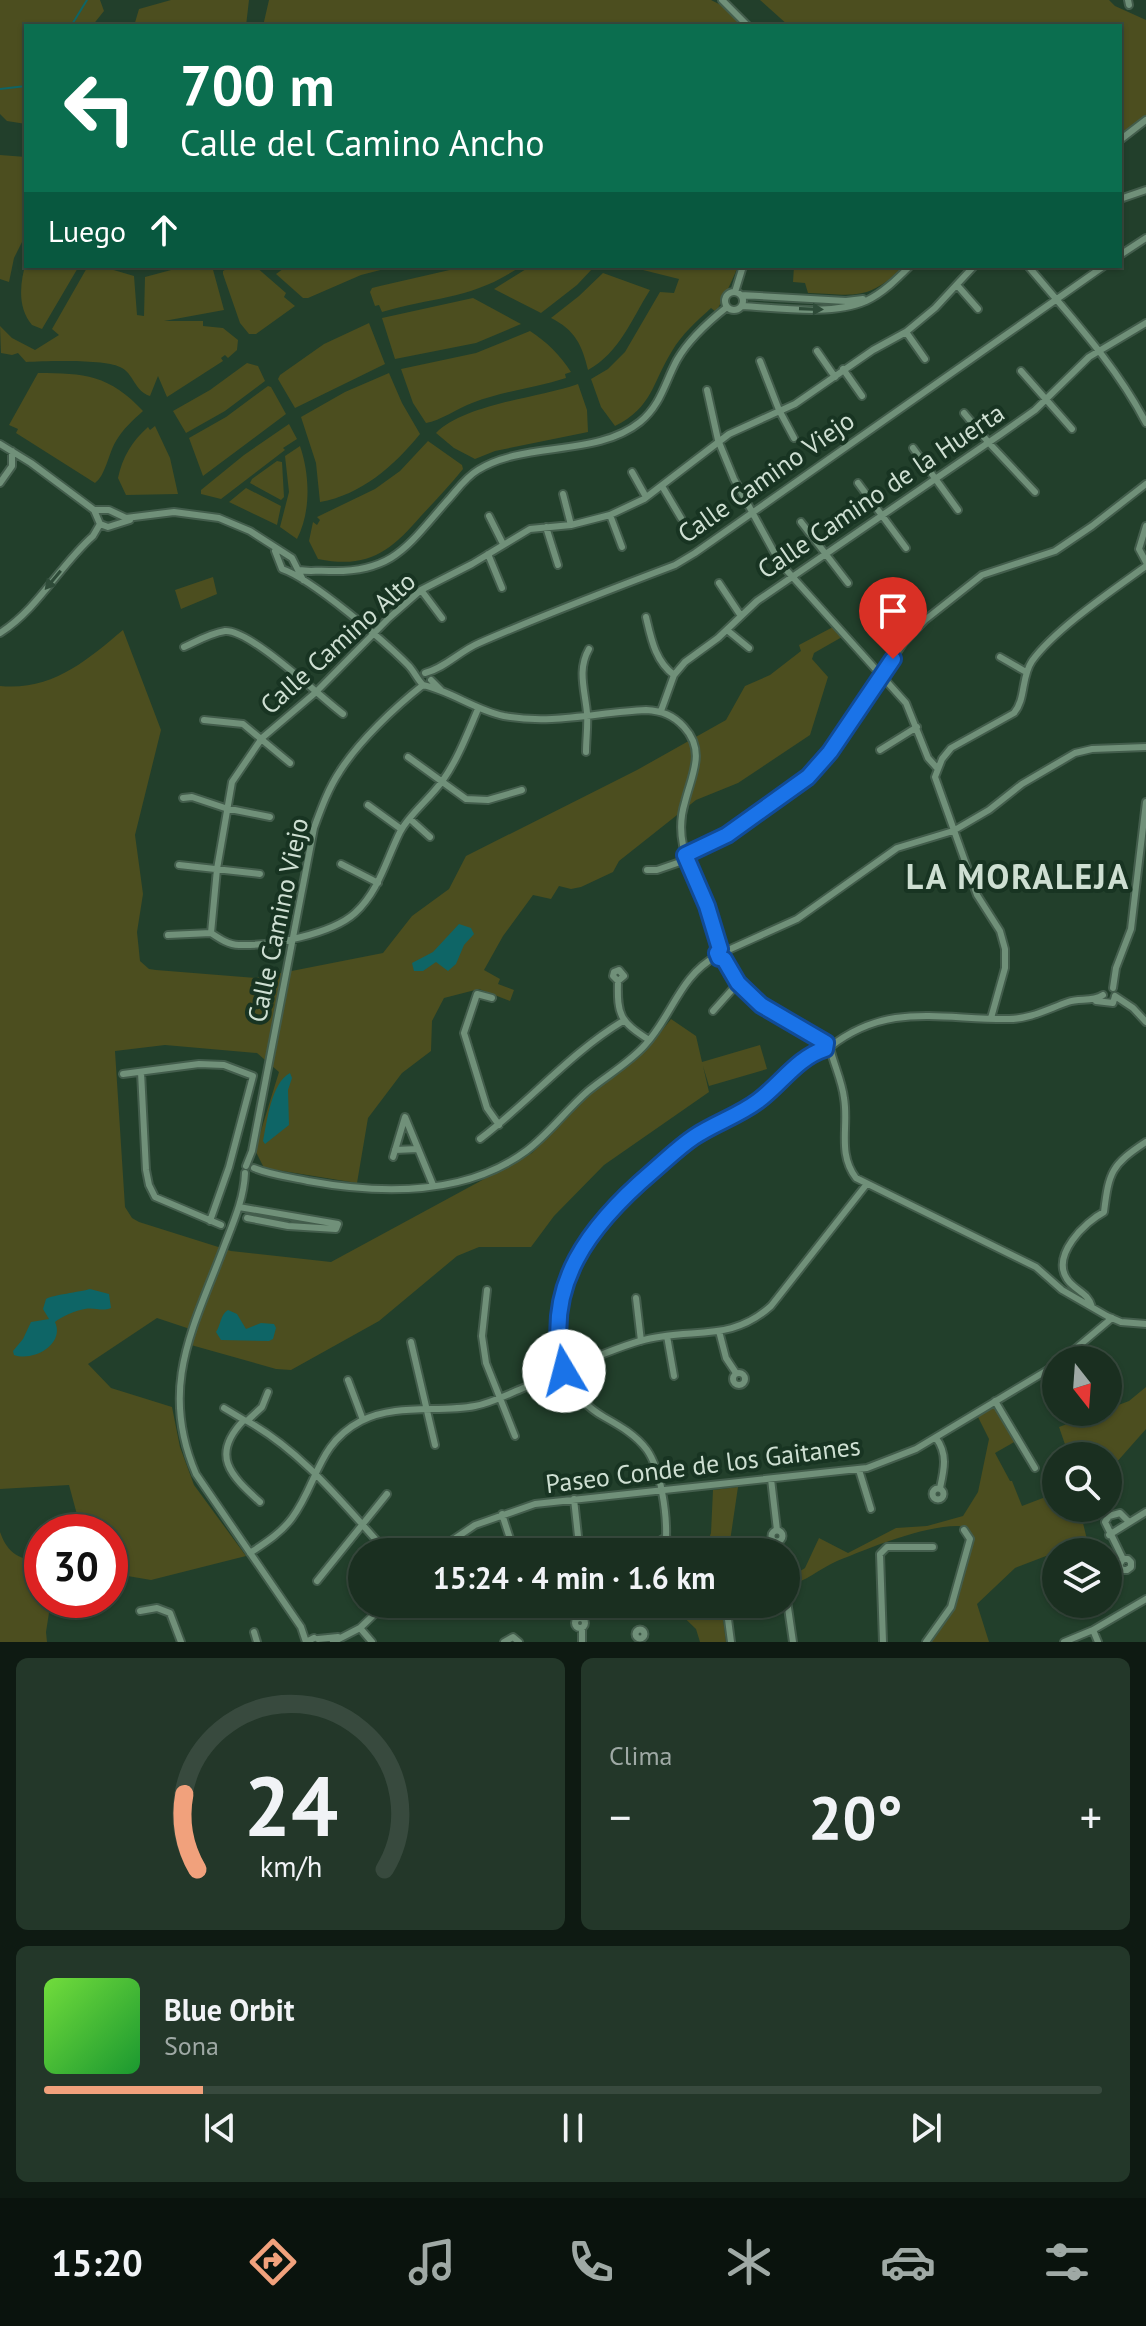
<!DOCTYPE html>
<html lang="es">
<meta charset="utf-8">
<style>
body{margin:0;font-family:"PT Sans",sans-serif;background:#233729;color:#f1f3f6;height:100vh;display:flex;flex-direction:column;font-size:30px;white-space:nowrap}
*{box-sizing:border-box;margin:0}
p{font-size:26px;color:#9fa9a5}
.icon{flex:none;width:44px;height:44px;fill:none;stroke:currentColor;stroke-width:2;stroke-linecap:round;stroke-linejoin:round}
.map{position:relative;height:1642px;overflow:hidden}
.sheet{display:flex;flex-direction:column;gap:16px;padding:16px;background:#0e1a12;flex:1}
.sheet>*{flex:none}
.hud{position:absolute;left:24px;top:24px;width:1098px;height:244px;border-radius:0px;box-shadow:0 2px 6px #0004,0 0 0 2px #384a3e;background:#0b6e4f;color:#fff;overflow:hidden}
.needle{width:52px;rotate:163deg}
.controls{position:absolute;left:1042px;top:1346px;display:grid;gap:16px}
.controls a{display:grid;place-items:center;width:80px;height:80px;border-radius:50%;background:#1a2f20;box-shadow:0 2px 6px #0004,0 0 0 2px #384a3e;font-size:40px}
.speed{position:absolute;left:24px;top:1514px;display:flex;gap:16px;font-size:40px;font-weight:700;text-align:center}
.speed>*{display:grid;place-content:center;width:104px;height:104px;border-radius:50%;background:#1a2f20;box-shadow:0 2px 6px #0004,0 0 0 2px #384a3e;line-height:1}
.speed .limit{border:12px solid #d22;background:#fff;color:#111}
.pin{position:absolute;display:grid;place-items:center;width:68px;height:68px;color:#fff;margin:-82px -34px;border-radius:50% 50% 50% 0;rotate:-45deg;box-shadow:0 0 8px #0007}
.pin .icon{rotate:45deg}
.me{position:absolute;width:88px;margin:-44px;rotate:352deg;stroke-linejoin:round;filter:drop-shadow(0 0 6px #0008)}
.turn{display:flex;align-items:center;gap:28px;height:168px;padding:0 24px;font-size:36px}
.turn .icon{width:104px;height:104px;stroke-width:2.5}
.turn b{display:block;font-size:56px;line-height:68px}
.then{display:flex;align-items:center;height:76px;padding:0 24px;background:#0003;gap:16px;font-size:30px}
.big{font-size:60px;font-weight:700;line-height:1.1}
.sheet .card{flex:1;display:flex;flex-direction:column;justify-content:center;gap:12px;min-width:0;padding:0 28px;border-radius:12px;background:#233729}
.sheet .dial{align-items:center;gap:0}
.dial svg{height:208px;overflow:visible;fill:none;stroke:#384a3e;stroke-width:7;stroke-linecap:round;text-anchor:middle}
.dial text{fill:#f1f3f6;stroke:none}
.song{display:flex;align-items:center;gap:24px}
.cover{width:96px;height:96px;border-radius:12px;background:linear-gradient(135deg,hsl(100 70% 55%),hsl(130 70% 35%))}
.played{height:8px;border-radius:4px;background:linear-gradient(90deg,#f1a17c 15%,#384a3e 15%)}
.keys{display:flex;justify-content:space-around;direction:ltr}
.heat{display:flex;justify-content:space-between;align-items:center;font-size:44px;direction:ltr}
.sheet .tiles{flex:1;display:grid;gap:16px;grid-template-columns:1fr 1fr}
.card:last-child{grid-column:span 2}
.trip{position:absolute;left:348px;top:1538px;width:452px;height:80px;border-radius:40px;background:#1a2f20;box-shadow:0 2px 6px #0004,0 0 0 2px #384a3e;font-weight:700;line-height:80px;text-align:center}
.tabs{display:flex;height:128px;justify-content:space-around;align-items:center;background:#0a130d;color:#9fa9a5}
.tabs .icon{width:56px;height:56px}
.tabs .current{color:#f1a17c}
.tabs b{font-size:36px;color:#f1f3f6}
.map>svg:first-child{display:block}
.green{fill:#4c4e1f}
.water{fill:#0e6566}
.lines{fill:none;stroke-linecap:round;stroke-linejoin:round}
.stream{stroke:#0e6566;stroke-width:2}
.minor-casing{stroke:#435d4c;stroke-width:10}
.minor{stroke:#709079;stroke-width:6}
.oneway{fill:#2e4b38}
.route-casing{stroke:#114b97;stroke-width:20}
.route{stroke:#1a73e8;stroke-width:14}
.labels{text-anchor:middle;stroke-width:8;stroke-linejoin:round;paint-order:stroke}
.street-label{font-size:26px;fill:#cedfd2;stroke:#183422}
.district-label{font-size:34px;font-weight:bold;letter-spacing:2px;fill:#cedfd2;stroke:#183422}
</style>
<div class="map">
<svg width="1146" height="1642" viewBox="0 0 1146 1642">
<rect width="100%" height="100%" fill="#223f2b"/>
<path class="green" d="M0,0H100L104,11L92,26H26V124L7,121L0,114Z
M171,0H249L246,26H134L139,9Z
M269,0H711L721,5L744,26H263Z
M760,0H1109L1115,6L1146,20V115L1120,136V26H789Z
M0,155L26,157V234L14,258L9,282L0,279Z
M26,262V266H79L42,329L32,325C17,307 20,283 26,262Z
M88,266H100L134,276L137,315L144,316L145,277L186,266H212L224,310L164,321H203V326L223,328L238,340L237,350L228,358L225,355L221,358L223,361L167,397L158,376L150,396C134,391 134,373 120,367C104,359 46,361 26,362L18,353L12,355L1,353L0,326L12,338L35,350L59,335L52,329Z
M232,266H255L286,293L284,297L295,306L256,334H249L240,323L223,274V271Z
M287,266H396L361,275L308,298H303L276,274Z
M467,266H521C472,300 435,296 382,312L379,305L375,306L370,292L372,288L380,286Z
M531,266H592L593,268L577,285L541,313L494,289Z
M627,266H737V268C734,278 721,303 716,312L711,308C697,321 682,334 672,351C652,383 653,407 615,426L601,407L591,379L608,369L625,352L660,292L674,293L679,279Z
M794,266H905C867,301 858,295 808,293L805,283L793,282Z
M603,273L650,290C631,320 620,352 588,370C582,345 575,330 551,318L579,296Z
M473,298L521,324L476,343L395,359L382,318Z
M369,323L385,364L295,408L278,379L280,375L324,344Z
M530,331C547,342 560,355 571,372L565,374L566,378C535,388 503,391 472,403C458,408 440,421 426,423L413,403L401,369L476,353Z
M247,363L258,366L265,381L225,411L186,433L173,411L210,390Z
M38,373C84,373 110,375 143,411C133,420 123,429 116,441C108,454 106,475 95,483L16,433L18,429L9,425Z
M389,373L402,403L420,434C394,466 361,495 320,502L316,463L301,417L345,392Z
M578,384L587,410L588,432L495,451L475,459L454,448L436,433C465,404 538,398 578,384Z
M268,386L271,387L286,414L203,476L189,438L226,417Z
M289,424L297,439L283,448L285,450L221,499L201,494V490L244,455Z
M155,426L170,458L178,494L126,495L118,478C122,458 132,441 148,427L150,430Z
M428,441L462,465L463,469C450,485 435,501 421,516C390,552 368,569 318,559L309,541L313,522L317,525L320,520L317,517L375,489L400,471Z
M300,446C310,475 311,512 297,539L280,527L289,492L285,456Z
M277,461L282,462L284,497L281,500L250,483L252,479Z
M246,488L281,506L277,525L229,502Z
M213,577L217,594L181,609L175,590Z
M833,627L842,637L814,653L812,659L828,677L810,735L738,783L696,800L619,861L613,872L581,887L571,889L559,886L551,899L533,895L503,936L484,970L500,979L498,984L514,990L510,1001L479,989L444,998L432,1021L431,1051L402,1073L368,1118L357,1183L264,1168L255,1150L279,1072L257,1053L165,1045L115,1051L125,1207L132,1218L139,1222L231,1251L331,1262L532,1153L594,1090L649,1047L671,1019L696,1036L702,1062L760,1045L767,1069L709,1086L703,1066L709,1092L604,1165L554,1216L531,1247H479L457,1256L379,1321L291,1370L276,1369L191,1345L196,1331L157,1318L88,1364L111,1388L172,1407L180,1447L194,1485L246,1556L151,1580L110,1573V1532H78L79,1522L69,1485L0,1489V686C52,691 86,661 123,630L161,730L135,835L143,894L137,932L140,961L149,969L156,970L256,978L383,953L412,916L449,889L466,856L637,770L726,720L745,686L770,675L801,651L799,645Z
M1146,1387V1429L1108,1472V1456H1069L1059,1427L1099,1412H1108V1409L1129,1401Z
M994,1407L1016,1441L995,1453L1010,1481H1012L1022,1506L1056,1493V1508H1085L1083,1523L1090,1552H1073L1067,1548L1015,1568L977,1604L989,1642H930L953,1608L972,1543V1537L967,1529L959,1526C925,1525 869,1548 837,1561C819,1569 806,1582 786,1586V1580L805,1568L819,1538L848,1553L896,1528L927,1526L963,1516L978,1492L989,1439L977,1415Z
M738,1487L729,1548L730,1552H704L711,1533L713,1490Z
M0,1532C8,1555 20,1558 42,1564V1600H51L46,1632L47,1642H0Z
M670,1604H721L726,1642H700L696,1629Z"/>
<path class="water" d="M459,924L471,928L474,934L464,945L456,964L448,971L436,962L423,971H414L412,963L433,952Z
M290,1073L292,1078L288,1090L289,1125L265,1144L263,1141C267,1122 271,1083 290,1073Z
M90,1289L109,1294L111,1308C102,1312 95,1307 85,1309C76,1310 61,1317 55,1322C65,1344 34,1362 14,1355L13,1351L23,1339L31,1322L49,1319L43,1309L46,1299C52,1295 80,1292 90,1289Z
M228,1310L237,1314L246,1329L261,1323L274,1324L276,1328L273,1339L269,1341L221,1340L216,1332C221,1325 220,1315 228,1310Z"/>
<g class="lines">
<path class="stream" d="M71,26L87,0
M0,89L26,86"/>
<defs>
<path id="minor" d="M722,0L748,26
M1128,0L1129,5
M1120,140L1146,120
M1120,199L1146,190
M1120,255L1146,238
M1028,266C1070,316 1116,365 1146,423
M957,285L978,309
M725 301a9 9 0 1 1 18 0a9 9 0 1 1-18 0Z
M735,292L743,266
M741,295L846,301L863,299
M742,306C779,308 832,316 866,301C883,293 897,279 910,266
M906,332L925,359
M817,351L835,377
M760,361L779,410L794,438
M843,369L862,396
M1021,371L1072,429
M707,390L718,440L734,479L780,563L906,703L928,758L937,768
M964,413L989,443L1035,492
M0,444L31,463L94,510L100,524
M913,448L958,510
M632,472L646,497
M0,483L12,466V451
M858,483L906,548
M662,486L681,518
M563,494L571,525
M94,510H109L126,518L174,512L219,518L250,531L292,558L303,580
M610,515L622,547
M489,516L503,544
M801,522L848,583
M100,524L108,527L130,520
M1146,526L1139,549L1146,562
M546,527L558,565
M275,551L282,569C312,579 384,641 408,665C414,671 417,679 423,685
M488,554L502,588
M299,570C309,572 318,570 329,571C394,573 408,545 448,500C457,490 466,477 478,470C524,441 597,457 640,422C661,405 665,382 677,360C689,339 708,322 727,307
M719,583L741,616
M421,590L442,618
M646,617C651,638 655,661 674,675
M727,630L749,648
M0,633C38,609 60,565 93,536L100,524
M184,647C197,641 211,633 225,631C250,629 320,697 343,714
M1000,657L1026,672
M425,673C445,668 460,651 479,643C543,615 609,590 675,565L695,553L1104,266
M431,680L441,690
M423,685C451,691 475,710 504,716C553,725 598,712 646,710C662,711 673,715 684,727C706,751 692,774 685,802C681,815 680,831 683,845C686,867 700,886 708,908C713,921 715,936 720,949
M478,709C468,732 458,759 443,780C430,799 410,813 400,832C386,860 379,891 355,913C332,934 271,946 239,945C229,945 220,939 211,933L217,869L232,782L262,738L315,693L389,618L421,590L472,564L530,529L571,525L610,515L644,499L729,434L795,404L873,350L906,332L935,308L974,266
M661,711L674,675L685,662L718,638L757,601L1001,434L1035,410L1089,357L1146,323
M204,720L243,724L290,763
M880,750L917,727
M586,752C586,739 588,726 587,713C585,690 577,670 589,649
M408,757L466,799L488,800L522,790
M183,798L192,797L225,808L270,817
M368,805L401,829
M410,819L430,837
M685,855L727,835L808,777L830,752L904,642L925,620L982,575L1055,551L1092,526L1146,484
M341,864L378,883
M179,865L260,874
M647,870H657L686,860
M168,935L211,933
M618,981L624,976L619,970L614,972L613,976L618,981C617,1016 620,1021 649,1040
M1113,988L1116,968L1131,929L1146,802
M1115,996L1133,1008L1146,1022
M492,998L477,994L464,1033L487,1108L499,1125
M1096,1001L1113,1003L1115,996
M713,1011L738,983
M991,1018L1005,968V949L1000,931L977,895L935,777L942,759L951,748L1014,713C1026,699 1021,677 1032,661C1055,629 1113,590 1146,566
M824,1046C806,1027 779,1019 760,1003C744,991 734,976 724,959L718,957L719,950L726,951L797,919L897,848L953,831L989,810L1022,784L1075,753L1092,749L1146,747
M830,1047C888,1001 943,1020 1009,1019C1030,1019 1048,1009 1068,1002C1080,998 1092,1002 1103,995
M830,1048C834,1065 842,1081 844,1098C849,1126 837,1153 856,1178L1036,1267L1062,1290L1107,1316L1121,1322L1146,1324
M141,1072L146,1170L149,1185L155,1197L221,1225
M123,1074L199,1064L224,1065L253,1076L229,1167L210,1221
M480,1139C529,1102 570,1053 623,1021
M395,1150L418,1149
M393,1157L405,1117L433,1185
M246,1166L252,1151L314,828C321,809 328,789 340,771C359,741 395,707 423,685
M254,1168C271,1175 290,1177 308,1181C379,1194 465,1196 526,1151C549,1134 566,1110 588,1091C606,1076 629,1063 645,1045C672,1016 680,975 717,956
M245,1173C244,1198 234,1221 225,1244C194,1327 158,1386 196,1474L301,1627L306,1642L314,1638
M239,1207L338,1224L336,1229L288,1226L247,1218
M487,1290L482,1336L486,1363L515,1436
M636,1298L641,1341
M1092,1307C1088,1292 1075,1291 1067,1279C1051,1255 1085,1222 1104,1212C1109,1172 1111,1165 1146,1142
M719,1331L726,1358L736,1373
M667,1336L674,1376
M411,1342L435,1445
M1062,1360L1112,1318
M733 1379a6 6 0 1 1 12 0a6 6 0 1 1-12 0Z
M348,1380L363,1420
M995,1401L1035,1468
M224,1408L244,1420
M247,1421C303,1452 344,1505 387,1552
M936,1438C948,1454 944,1470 940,1488
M859,1470L871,1509
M771,1479L777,1530
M932.5 1494a5.5 5.5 0 1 1 11 0a5.5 5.5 0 1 1-11 0Z
M574,1499L578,1536
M260,1502C230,1475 210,1455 244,1420L247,1421L262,1407L268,1392
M502,1514L513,1548
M771.5 1536a5.5 5.5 0 1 1 11 0a5.5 5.5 0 1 1-11 0Z
M1109,1535L1146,1512
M666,1538C667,1514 661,1470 647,1450C636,1435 620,1426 604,1417C571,1398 560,1370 558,1332C556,1263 605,1213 653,1171C667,1159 680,1146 695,1136C716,1123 739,1115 758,1100C770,1092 778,1080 790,1072C801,1064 814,1057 823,1047
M659.5 1544a5.5 5.5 0 1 1 11 0a5.5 5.5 0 1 1-11 0Z
M435,1552L475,1525L535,1504L867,1468L916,1449L1056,1365
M250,1553C265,1543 281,1533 292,1518C318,1483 317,1444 361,1421C396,1403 438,1413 475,1406C491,1403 506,1395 521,1389C560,1373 599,1353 640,1341C690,1326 729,1344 771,1306L866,1185
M1123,1559L1119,1565L1122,1570H1127L1131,1567V1562L1128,1559H1123L1105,1522L1109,1516L1120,1513L1129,1522
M317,1581L387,1494
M786,1594L793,1642
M726,1604L731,1642
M140,1611L157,1608L170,1613L181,1642
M575 1623a5 5 0 1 1 10 0a5 5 0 1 1-10 0Z
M360,1628L372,1642
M582,1628V1642
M635.5 1634a4.5 4.5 0 1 1 9 0a4.5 4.5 0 1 1-9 0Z
M1093,1630L1098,1642
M254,1632L257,1642
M318,1639L338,1637
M333,1642L360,1628L385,1604
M504,1642L513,1637L519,1642
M883,1642L880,1554L887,1547H933
M926,1642L951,1607L970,1539L964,1530
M1064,1642L1093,1630L1146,1599"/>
</defs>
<use href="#minor" class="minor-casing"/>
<use href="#minor" class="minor"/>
</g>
<defs><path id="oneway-solid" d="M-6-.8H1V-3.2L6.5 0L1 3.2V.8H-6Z" transform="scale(2)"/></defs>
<g class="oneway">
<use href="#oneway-solid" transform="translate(811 309) rotate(2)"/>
<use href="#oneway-solid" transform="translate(53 580) rotate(130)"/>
</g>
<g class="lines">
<defs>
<path id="route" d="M564,1371C541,1286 591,1224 652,1172C666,1160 679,1147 694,1137C715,1123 738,1116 758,1101C780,1085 798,1057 825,1049L826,1043L761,1005L738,983L724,959L719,958L717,953L720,949L707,906L685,855L727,835L808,777L830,752L893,659"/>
</defs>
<use href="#route" class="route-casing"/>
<use href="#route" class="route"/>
</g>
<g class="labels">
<g class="street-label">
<text transform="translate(766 477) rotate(-35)" y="9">Calle Camino Viejo</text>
<text transform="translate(881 491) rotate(-34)" y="9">Calle Camino de la Huerta</text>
<text transform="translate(338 643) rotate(-42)" y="9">Calle Camino Alto</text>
<text transform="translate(278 920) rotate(-78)" y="9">Calle Camino Viejo</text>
<text transform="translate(703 1465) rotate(-7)" y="9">Paseo Conde de los Gaitanes</text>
</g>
<g class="district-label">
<text x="1018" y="889">LA MORALEJA</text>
</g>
</g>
</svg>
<div class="controls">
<a><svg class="needle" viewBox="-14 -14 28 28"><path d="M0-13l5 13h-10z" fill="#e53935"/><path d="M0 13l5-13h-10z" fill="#9fa9a5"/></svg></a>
<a><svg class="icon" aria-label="search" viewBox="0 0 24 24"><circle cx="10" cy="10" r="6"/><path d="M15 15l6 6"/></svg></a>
<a><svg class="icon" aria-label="layers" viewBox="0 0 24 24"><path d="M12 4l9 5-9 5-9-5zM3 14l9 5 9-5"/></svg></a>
</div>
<div class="speed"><div class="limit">30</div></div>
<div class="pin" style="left:893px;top:659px;background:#d93025"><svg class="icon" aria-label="arrive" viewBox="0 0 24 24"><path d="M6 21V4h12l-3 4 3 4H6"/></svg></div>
<svg class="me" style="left:564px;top:1371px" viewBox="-20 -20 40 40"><circle r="19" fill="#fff"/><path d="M0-13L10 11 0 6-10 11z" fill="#1a73e8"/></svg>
<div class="trip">15:24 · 4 min · 1.6 km</div>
<div class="hud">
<div class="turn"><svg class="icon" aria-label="left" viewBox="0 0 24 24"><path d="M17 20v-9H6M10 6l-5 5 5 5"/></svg><div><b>700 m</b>Calle del Camino Ancho</div></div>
<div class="then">Luego<svg class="icon" aria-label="ahead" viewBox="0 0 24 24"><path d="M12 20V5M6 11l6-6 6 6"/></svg></div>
</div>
</div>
<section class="sheet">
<div class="tiles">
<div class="card dial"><svg viewBox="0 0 100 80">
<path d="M14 69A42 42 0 1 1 86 69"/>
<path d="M14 69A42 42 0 0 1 9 40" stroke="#f1a17c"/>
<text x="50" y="56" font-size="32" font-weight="700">24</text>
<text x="50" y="72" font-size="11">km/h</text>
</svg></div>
<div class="card"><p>Clima</p>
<div class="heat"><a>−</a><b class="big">20°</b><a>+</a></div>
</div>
<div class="card">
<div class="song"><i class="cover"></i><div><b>Blue Orbit</b><p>Sona</p></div></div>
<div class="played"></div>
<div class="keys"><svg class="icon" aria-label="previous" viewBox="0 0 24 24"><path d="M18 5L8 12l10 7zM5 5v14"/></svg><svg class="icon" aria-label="pause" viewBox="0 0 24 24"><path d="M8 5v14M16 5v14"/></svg><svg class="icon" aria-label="next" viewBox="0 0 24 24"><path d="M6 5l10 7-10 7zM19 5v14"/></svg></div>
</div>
</div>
</section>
<nav class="tabs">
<b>15:20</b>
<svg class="icon current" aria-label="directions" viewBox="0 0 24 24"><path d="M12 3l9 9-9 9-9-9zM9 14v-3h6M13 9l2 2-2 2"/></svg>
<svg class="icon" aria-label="music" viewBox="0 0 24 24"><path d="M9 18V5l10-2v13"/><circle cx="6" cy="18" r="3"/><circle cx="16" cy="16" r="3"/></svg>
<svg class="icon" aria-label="phone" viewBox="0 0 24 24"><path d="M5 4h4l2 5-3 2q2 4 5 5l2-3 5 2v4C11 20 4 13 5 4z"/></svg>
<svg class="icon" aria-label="climate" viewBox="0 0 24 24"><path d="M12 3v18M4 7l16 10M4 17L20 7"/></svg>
<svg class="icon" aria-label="car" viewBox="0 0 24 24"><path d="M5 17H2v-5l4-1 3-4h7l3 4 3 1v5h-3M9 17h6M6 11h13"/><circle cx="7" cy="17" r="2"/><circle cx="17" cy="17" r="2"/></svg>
<svg class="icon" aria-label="filters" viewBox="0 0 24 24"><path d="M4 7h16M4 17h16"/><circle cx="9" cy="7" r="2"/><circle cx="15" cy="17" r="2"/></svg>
</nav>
